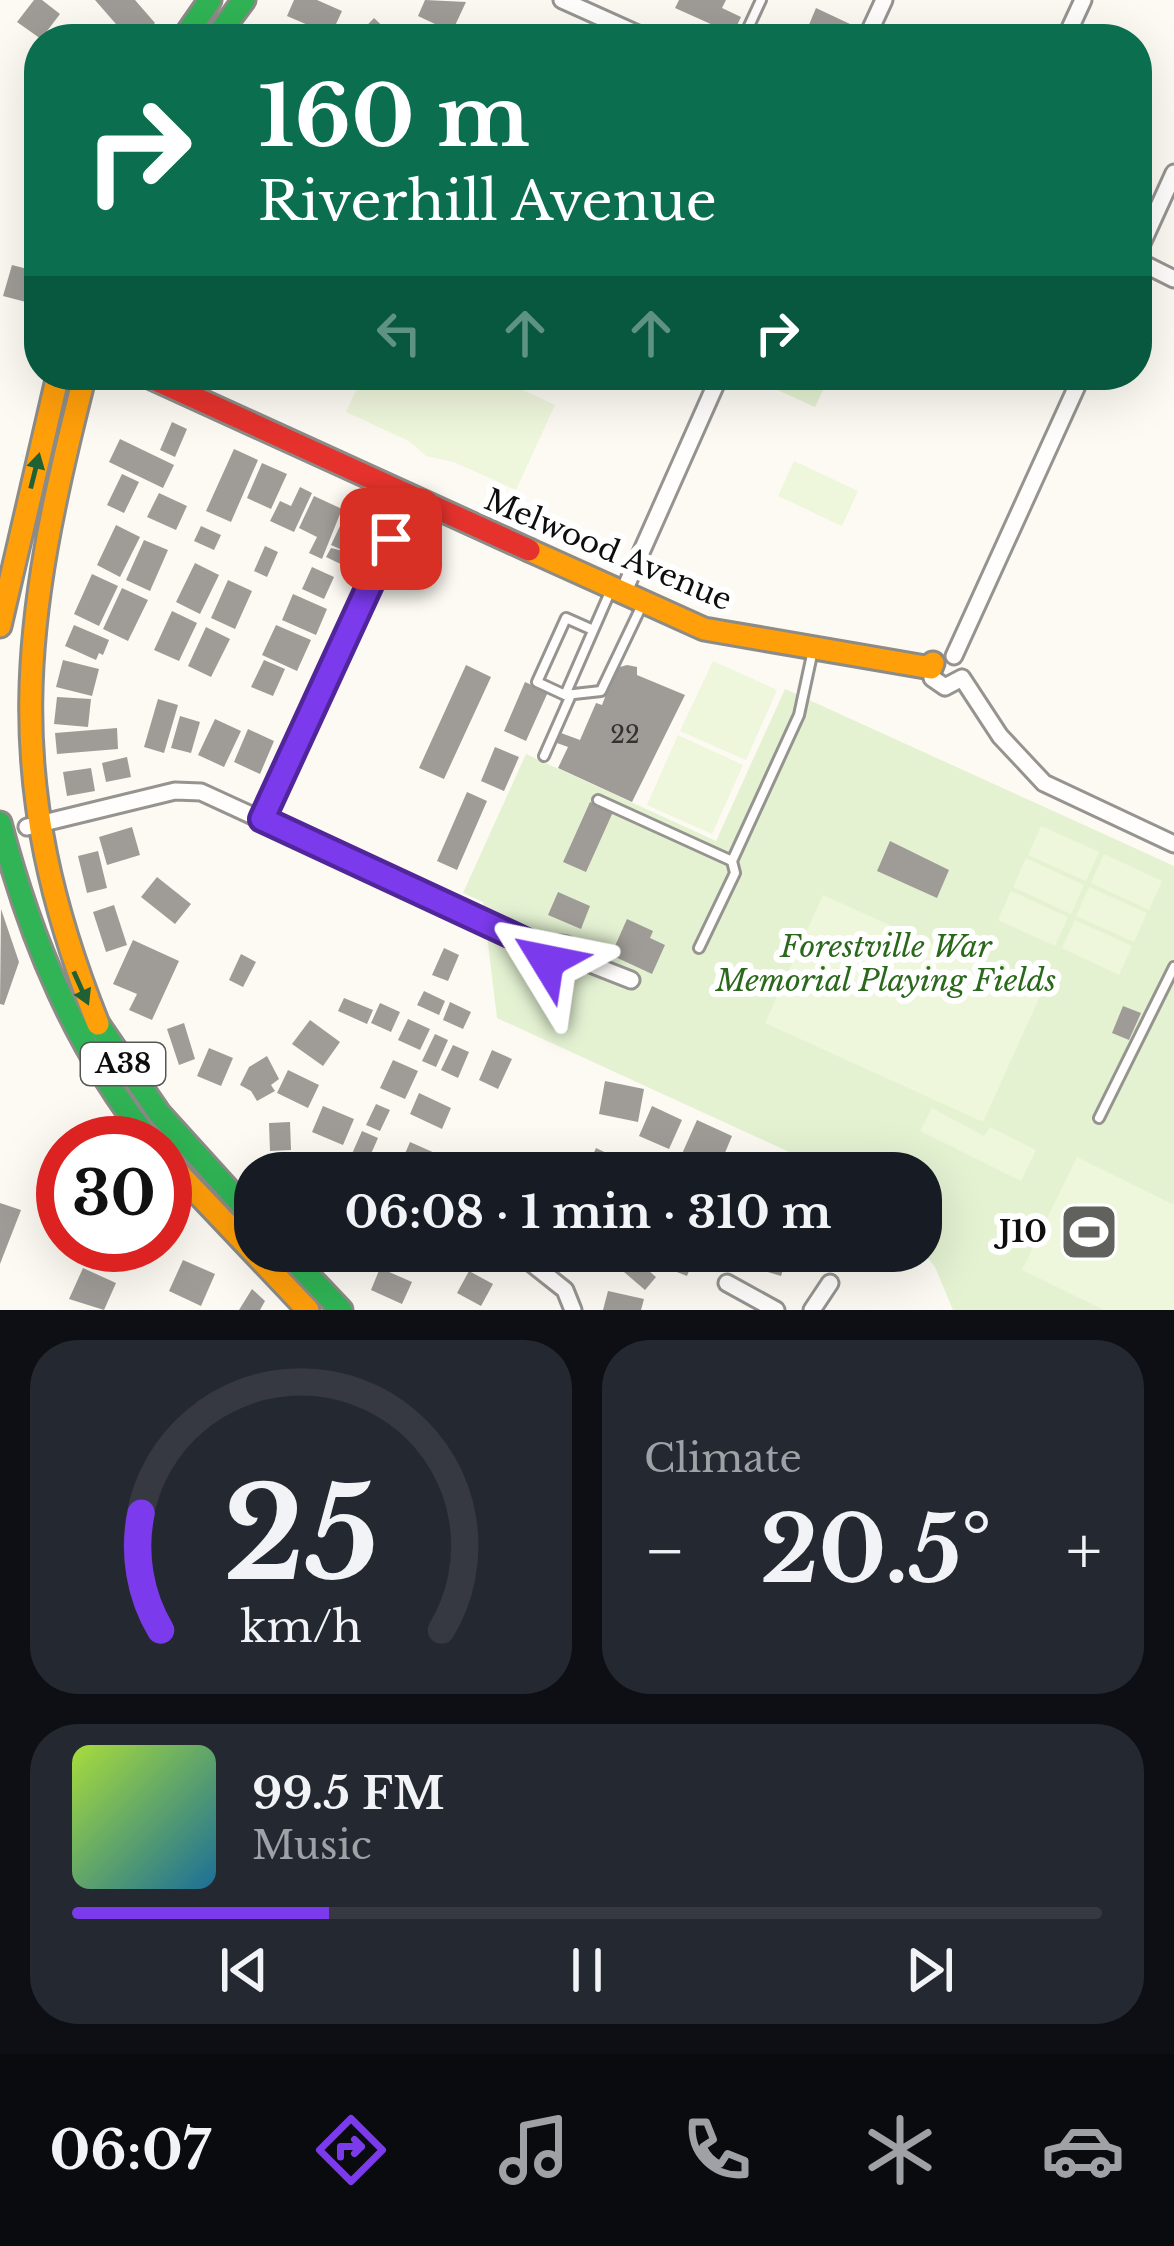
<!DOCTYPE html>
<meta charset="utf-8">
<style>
body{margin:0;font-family:"Libre Baskerville",serif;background:#242831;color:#f1f3f6;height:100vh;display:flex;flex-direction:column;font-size:45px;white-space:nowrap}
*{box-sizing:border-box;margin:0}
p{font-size:39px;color:#9ea1a6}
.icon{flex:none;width:66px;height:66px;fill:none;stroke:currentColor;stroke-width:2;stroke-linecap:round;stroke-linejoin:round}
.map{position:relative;height:1310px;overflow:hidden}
.side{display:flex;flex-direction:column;gap:30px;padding:30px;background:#0d0f14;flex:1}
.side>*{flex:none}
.guide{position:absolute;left:24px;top:24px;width:1128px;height:366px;border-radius:48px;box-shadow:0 12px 48px #0002;background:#0b6e4f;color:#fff;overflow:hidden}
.speed{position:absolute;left:36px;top:1116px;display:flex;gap:24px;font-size:60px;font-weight:700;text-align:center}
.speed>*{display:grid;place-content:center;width:156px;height:156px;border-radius:50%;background:#171b24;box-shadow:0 12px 48px #0002;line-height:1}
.speed .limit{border:18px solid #d22;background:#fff;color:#111}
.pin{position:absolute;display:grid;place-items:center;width:102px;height:102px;color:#fff;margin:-51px;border-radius:24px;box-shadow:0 6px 18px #0006}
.me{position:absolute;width:132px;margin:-66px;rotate:305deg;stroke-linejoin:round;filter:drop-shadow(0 0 9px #0008)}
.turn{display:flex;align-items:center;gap:42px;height:252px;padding:0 36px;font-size:54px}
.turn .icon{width:156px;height:156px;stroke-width:2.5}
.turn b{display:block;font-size:84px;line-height:102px}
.lanes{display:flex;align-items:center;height:114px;padding:0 36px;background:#0003;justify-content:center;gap:60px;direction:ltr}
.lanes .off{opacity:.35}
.big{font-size:90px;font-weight:800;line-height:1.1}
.side .card{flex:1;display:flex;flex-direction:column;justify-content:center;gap:18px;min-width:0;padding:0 42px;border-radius:48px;background:#242831}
.side .dial{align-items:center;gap:0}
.dial svg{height:312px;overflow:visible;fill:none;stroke:#363941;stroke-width:7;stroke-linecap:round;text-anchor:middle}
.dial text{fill:#f1f3f6;stroke:none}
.song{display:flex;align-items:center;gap:36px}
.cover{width:144px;height:144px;border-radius:18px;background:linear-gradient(135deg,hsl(80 70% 55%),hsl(200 70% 35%))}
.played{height:12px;border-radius:6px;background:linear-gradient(90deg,#7c3aed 25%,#363941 25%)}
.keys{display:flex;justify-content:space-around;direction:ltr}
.heat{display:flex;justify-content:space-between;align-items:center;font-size:66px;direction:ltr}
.side .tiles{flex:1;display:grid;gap:30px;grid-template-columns:1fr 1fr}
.card:last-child{grid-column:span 2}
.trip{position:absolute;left:234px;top:1152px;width:708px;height:120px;border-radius:48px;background:#171b24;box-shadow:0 12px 48px #0002;font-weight:800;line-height:120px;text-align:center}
.tab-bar{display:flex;height:192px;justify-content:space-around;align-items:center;background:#090b0e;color:#9ea1a6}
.tab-bar .icon{width:84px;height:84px}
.tab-bar .active{color:#7c3aed}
.tab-bar b{font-size:54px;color:#f1f3f6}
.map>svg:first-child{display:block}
.green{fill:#e4f2d2}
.pitch{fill:#eef6db}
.building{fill:#9f9c98}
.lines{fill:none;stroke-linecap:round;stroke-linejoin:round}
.lane-casing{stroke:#959491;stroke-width:14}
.street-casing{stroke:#959491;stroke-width:21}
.fast-casing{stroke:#8c8b87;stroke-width:27}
.slow-casing{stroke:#8c8b87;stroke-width:27}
.jam-casing{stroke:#8c8b87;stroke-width:27}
.lane{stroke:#fffefd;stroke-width:8}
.street{stroke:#fffefd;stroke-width:15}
.fast{stroke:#30b455;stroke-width:21}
.slow{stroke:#ff9f0a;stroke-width:21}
.jam{stroke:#e5322d;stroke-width:21}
.oneway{fill:#1f6132}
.route-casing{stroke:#51269a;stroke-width:30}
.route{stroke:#7c3aed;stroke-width:21}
.labels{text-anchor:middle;stroke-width:12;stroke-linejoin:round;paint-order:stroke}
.number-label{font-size:24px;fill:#323230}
.shield{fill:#fff;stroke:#565656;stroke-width:3}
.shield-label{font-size:27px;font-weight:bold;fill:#0e0e0e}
.street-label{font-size:30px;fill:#0e0e0e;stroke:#fff}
.park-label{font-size:30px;font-style:italic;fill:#2a681b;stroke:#fff}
.poi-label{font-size:30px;font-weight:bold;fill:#0e0e0e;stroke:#fff;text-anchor:end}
</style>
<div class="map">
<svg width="1174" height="1310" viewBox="0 0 1174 1310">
<rect width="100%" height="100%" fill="#fcfaf2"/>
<path class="green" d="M744,375H830L815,407Z
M785,689L1174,866V1310H953L935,1267L921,1249V1173H835L497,1018L483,902L463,893L526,754L716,841Z"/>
<path class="pitch" d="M363,375H501L504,381L555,405L516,490L454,462L426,456L409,441L346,412Z
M794,461L858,491L842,526L778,496Z
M713,661L777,690L746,760L680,731Z
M678,735L743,765L712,834L647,805Z
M1041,826L1099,852L1086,881L1028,855Z
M1104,854L1162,881L1149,910L1091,883Z
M1026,858L1084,885L1071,914L1013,887Z
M1089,887L1147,913L1134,942L1076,916Z
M1011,891L1068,917L1055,946L998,920Z
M823,895L1041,994L983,1122L765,1023Z
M1075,920L1132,946L1119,975L1062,948Z
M932,1108L984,1136L990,1127L1036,1150L1021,1181L920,1131Z
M1077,1157L1174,1205V1310H1104L1022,1270Z"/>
<path class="building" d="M34,0H42L60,14L41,39L17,22Z
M95,0H135L155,23L137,39H129Z
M294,0H317L342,11L331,35L287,16Z
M425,0L466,2L452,32L418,16Z
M679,0H726L722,8L741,17L733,34L675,8Z
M816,8L850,24L844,39H803Z
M374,18L396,39H354Z
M12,265L39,272V291L30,288L26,302L3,296Z
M172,422L187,429L175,457L160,450Z
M120,439L174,465L163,488L109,462Z
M234,449L258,460L231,522L206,511Z
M262,463L287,474L271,509L247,498Z
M122,474L139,482L124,513L107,505Z
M300,487L312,493L294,532L270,521L280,501L291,506Z
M159,493L187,506L176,530L147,517Z
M314,496L342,509L322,559L309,553L317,537L299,528Z
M348,509L359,514L355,523L365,527L355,549L343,543L340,549L331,545Z
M116,525L140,537L120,577L97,565Z
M201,526L221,535L214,550L194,541Z
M144,540L168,550L150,591L126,580Z
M265,546L278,552L267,577L254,571Z
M331,548L355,554L349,568L326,557Z
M195,563L219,575L200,614L176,602Z
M312,567L334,577L324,599L302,589Z
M92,574L118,586L99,626L74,614Z
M228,580L252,591L235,629L211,618Z
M122,588L148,600L128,641L103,629Z
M293,594L327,609L316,635L282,620Z
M172,611L197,623L179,661L154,650Z
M74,625L109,640L103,655L99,653L96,660L65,646Z
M276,625L311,640L297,671L262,655Z
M206,627L230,639L211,677L188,666Z
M63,660L99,669L92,696L56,687Z
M264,660L285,669L273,696L251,687Z
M466,665L491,677L444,779L419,768Z
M627,665L637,667V675L685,695L632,802L558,768L568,747L557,743L561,733L580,740L596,703L602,705L616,668Z
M525,682L548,692L526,741L504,731Z
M57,697L91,699L88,727L54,724Z
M158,699L178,705L164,753L144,747Z
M180,716L200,722L191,753L171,748Z
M215,719L241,731L224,767L198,755Z
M117,728L118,749L57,754L55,733Z
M248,729L274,741L260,774L234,762Z
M495,747L519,757L504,791L481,781Z
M127,757L131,777L106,782L102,763Z
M91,768L95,791L67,796L63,772Z
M467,792L487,801L457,870L437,861Z
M590,802L613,812L586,872L563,862Z
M132,827L140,855L107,865L99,837Z
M890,841L949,870L937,898L877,871Z
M98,851L107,888L87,893L78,856Z
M157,877L191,904L175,924L141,897Z
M558,892L590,906L581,929L548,915Z
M114,905L127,945L106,952L93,912Z
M1,909L19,962L4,1005L0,1004Z
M627,919L653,931L650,938L665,945L652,974L611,955Z
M133,940L179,961L152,1020L129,1010L137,994L113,984Z
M444,948L459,955L448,981L432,975Z
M241,954L256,962L243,987L229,980Z
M424,991L445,1001L439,1015L417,1005Z
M344,998L373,1010L367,1024L338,1011Z
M450,1002L471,1012L463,1029L443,1020Z
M380,1003L400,1012L391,1032L371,1023Z
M1123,1006L1141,1013L1129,1040L1112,1033Z
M408,1019L430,1029L420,1050L398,1040Z
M310,1020L340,1042L323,1066L292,1044Z
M184,1023L195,1059L179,1065L167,1029Z
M435,1034L448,1040L436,1067L422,1061Z
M453,1045L469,1052L458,1078L441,1070Z
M209,1048L233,1058L221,1086L197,1076Z
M492,1050L512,1059L498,1089L479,1080Z
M267,1056L279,1079L271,1085L275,1091L257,1101L251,1091L240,1085L249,1067Z
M393,1060L418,1071L405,1099L380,1088Z
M288,1070L319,1085L308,1108L277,1093Z
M605,1081L644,1089L638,1122L599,1114Z
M419,1093L451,1108L442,1129L410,1114Z
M376,1104L390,1110L380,1131L366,1125Z
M323,1106L354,1119L343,1145L312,1132Z
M652,1106L682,1120L669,1149L639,1136Z
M697,1120L732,1136L717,1172L681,1156Z
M290,1122L291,1150L270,1151L269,1123Z
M362,1131L378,1138L367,1163L351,1156Z
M410,1142L444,1157L437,1173L401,1163Z
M596,1148L619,1159L613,1173H585Z
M0,1203L21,1210L0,1264Z
M63,1245H103L94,1264L61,1249Z
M670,1251H697L687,1276L664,1267Z
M759,1251H789L781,1276L754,1268Z
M635,1259L656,1277L645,1290L624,1272Z
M183,1260L215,1274L201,1306L169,1291Z
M83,1268L116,1283L104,1310L69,1299Z
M380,1268L412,1282L402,1304L371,1290Z
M469,1271L493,1284L481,1306L457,1293Z
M252,1289L265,1301L260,1310H239Z
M608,1291L644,1299L641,1310H603Z"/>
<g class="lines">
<defs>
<path id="lane" d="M743,39L761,0
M593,630L566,618L537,682L565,695L601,691L643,603
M565,695L610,592
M544,756L571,695
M598,800L732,861
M699,948L735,873L732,861L799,715L813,650
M1099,1118L1174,967"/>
<path id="street" d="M562,0L649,39
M866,39L884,0
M1065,39L1083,0
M1140,248L1174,173
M1146,265L1174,279
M623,593L720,375
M954,656L1082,375
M931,668L932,678L945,687L962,678
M962,678L1000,736L1044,783L1174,844
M262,819L411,496
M27,827L175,791L201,792L548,952
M547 958a14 14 0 1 1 28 0a14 14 0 1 1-28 0Z
M575,958L631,980
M521,1255L565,1290L573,1310
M727,1283L776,1310
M812,1310L830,1283"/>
<path id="fast" d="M183,39L210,0
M215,39L244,0
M0,823C31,941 75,1047 151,1143
M98,1024L159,1113L255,1219
M285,1251L341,1310"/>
<path id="slow" d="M85,375C21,625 0,779 98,1024
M529,550L704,629L931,668L933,663
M0,626L58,375
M165,1159L308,1310"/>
<path id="jam" d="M145,375L529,550"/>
</defs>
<use href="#lane" class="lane-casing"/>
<use href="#street" class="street-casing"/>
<use href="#fast" class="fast-casing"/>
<use href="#slow" class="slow-casing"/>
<use href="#jam" class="jam-casing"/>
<use href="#lane" class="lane"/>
<use href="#street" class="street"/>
<use href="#fast" class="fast"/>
<use href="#slow" class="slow"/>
<use href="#jam" class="jam"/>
</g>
<defs><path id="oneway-solid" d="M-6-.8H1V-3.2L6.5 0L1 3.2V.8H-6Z" transform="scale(3)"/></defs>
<g class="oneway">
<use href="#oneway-solid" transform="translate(35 471) rotate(-76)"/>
<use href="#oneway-solid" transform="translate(81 988) rotate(66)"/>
</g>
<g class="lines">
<defs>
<path id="route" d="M391,539L262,819L548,952L547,961"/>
</defs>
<use href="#route" class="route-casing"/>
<use href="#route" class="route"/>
</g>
<defs>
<symbol id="stadium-square" viewBox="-11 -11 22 22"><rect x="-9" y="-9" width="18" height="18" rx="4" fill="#61615e" stroke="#fff"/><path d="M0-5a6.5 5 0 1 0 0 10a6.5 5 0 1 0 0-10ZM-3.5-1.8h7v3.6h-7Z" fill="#fff"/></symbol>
</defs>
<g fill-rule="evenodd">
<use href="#stadium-square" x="1056" y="1199" width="66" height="66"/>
</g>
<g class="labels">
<g class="number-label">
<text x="625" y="743">22</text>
</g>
<rect class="shield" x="81" y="1043" width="84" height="42" rx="9"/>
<g class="shield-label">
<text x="123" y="1073">A38</text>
</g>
<g class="street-label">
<text transform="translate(608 550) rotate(23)" y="10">Melwood Avenue</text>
</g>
<g class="park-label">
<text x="886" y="957">Forestville War<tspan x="886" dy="34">Memorial Playing Fields</tspan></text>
</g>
<g class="poi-label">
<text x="1047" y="1242">J10</text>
</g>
</g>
</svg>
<div class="speed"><div class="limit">30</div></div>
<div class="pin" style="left:391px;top:539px;background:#d93025"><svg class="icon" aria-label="arrive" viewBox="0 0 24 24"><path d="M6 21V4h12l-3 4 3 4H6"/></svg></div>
<svg class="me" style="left:547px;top:961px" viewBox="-20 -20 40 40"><path d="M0-17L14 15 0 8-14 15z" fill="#7c3aed" stroke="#fff" stroke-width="4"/></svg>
<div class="trip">06:08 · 1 min · 310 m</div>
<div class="guide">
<div class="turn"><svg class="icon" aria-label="right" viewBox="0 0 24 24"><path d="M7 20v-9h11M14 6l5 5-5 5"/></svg><div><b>160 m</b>Riverhill Avenue</div></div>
<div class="lanes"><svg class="icon off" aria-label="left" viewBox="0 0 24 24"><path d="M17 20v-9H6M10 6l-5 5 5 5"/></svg><svg class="icon off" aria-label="ahead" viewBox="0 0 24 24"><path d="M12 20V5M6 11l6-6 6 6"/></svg><svg class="icon off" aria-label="ahead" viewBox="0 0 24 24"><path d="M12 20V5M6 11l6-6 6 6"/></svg><svg class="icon" aria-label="right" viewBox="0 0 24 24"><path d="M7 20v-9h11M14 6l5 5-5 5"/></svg></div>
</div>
</div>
<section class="side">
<div class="tiles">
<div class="card dial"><svg viewBox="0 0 100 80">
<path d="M14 69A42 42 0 1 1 86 69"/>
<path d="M14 69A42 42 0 0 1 9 39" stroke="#7c3aed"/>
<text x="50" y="56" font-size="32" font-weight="700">25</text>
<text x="50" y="72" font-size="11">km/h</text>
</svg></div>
<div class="card"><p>Climate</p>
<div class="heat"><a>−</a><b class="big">20.5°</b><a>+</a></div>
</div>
<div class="card">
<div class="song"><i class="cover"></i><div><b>99.5 FM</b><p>Music</p></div></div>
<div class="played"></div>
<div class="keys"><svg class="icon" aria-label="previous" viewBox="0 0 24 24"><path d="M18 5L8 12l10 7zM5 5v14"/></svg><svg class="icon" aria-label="pause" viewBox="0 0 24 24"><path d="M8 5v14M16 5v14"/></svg><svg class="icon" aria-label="next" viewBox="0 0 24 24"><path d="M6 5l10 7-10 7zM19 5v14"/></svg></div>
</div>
</div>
</section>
<nav class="tab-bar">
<b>06:07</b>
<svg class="icon active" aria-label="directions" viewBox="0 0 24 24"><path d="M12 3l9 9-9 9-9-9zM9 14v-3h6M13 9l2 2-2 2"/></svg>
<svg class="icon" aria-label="music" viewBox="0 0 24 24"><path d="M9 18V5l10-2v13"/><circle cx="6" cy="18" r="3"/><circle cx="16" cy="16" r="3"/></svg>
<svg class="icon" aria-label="phone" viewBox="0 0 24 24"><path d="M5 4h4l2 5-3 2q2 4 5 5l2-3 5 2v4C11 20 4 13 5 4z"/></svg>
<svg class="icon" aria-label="climate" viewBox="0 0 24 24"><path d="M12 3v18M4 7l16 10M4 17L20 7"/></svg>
<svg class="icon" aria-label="car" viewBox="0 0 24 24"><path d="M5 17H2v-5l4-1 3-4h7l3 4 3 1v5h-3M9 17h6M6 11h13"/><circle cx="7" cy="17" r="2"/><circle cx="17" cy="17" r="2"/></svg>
</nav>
